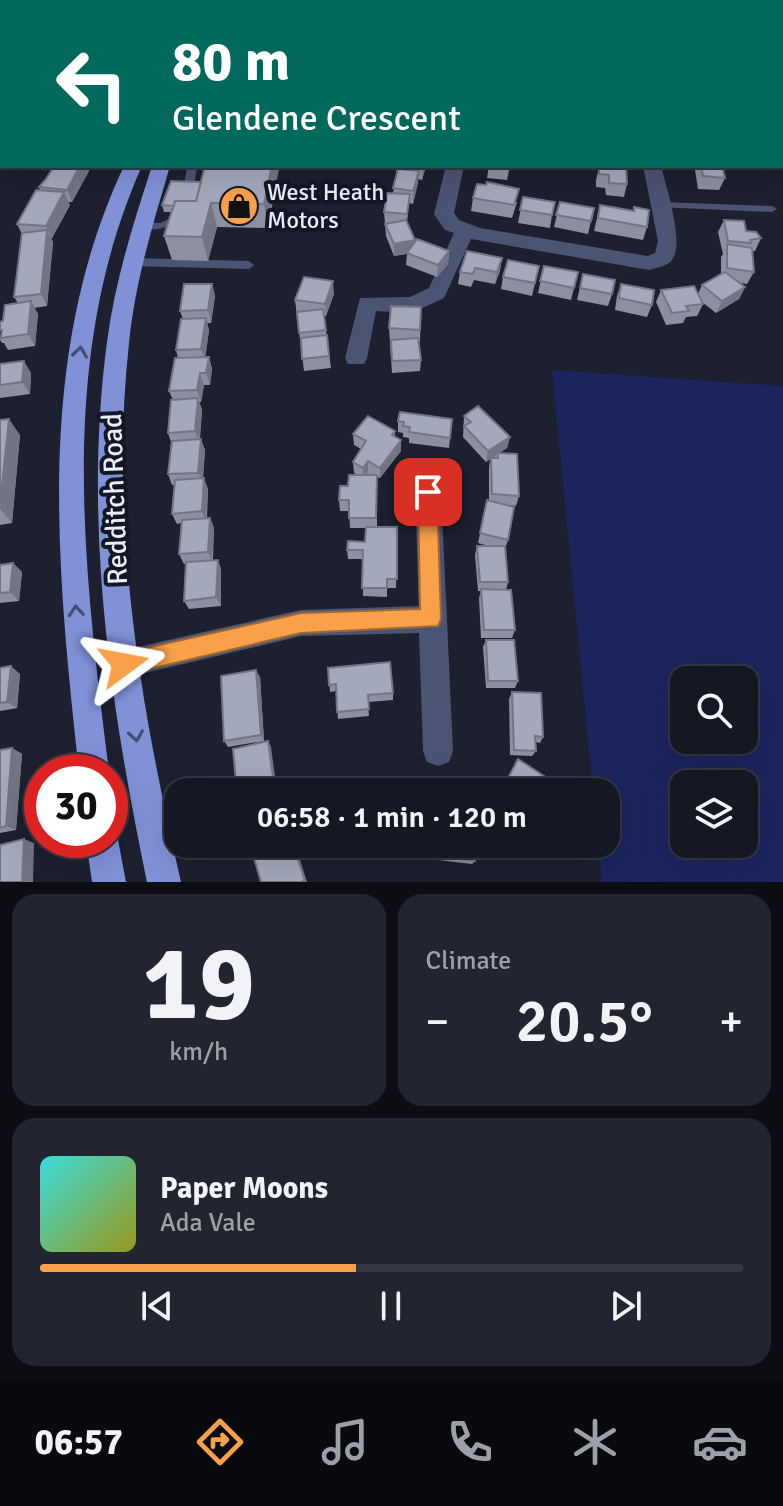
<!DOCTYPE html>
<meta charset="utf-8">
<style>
body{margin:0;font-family:Signika,sans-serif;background:#222530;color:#f1f3f6;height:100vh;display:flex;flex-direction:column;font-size:30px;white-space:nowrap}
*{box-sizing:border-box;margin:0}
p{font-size:26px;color:#9da0a6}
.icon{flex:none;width:44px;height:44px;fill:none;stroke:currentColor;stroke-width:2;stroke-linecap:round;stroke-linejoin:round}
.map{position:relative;height:882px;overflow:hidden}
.sheet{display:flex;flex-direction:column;gap:12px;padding:12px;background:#0c0d13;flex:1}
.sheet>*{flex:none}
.top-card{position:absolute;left:0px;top:0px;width:784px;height:168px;box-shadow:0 8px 32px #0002,0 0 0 2px #343741;background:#00695c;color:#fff;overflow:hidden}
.fabs{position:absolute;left:670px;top:666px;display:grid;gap:16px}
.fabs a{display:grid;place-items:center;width:88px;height:88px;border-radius:16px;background:#151823;box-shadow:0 8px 32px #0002,0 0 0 2px #343741;font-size:40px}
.speed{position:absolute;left:24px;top:754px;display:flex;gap:16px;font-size:40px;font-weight:700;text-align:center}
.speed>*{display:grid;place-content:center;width:104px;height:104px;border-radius:50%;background:#151823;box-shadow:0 8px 32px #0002,0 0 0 2px #343741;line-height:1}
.speed .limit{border:12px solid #d22;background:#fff;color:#111}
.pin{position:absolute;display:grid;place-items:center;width:68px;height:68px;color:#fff;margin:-34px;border-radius:16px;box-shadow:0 4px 12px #0006}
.me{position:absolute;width:88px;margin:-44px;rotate:77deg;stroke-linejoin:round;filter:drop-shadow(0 0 6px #0008)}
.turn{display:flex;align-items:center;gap:28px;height:168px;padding:0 40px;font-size:36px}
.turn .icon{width:104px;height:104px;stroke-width:2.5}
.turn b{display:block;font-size:56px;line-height:68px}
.big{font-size:60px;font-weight:600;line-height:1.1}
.sheet .card{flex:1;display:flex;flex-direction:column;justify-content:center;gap:12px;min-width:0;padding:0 28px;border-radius:24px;background:#222530}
.sheet .dial{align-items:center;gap:0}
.dial b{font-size:104px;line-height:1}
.song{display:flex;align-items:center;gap:24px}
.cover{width:96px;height:96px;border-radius:12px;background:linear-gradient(135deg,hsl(180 70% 55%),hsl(60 70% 35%))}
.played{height:8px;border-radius:4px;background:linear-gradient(90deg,#f8a14a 45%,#343741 45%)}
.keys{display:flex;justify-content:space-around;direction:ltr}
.heat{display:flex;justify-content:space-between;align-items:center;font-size:44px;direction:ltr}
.sheet .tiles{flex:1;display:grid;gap:12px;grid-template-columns:1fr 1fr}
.card:last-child{grid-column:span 2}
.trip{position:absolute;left:164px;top:778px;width:456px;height:80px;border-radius:24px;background:#151823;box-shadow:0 8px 32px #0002,0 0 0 2px #343741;font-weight:600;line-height:80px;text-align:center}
.tab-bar{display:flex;height:128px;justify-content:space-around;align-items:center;background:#080a0e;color:#9da0a6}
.tab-bar .icon{width:56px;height:56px}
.tab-bar .selected{color:#f8a14a}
.tab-bar b{font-size:36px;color:#f1f3f6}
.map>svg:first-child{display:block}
.green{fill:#1d255f;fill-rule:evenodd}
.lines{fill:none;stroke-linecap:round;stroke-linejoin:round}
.service{fill:#4c5473;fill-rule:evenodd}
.minor{fill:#4c5473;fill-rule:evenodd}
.tertiary{fill:#4c5473;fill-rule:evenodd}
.trunk{fill:#8091d7;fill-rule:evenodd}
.wall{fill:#8c90a2}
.shaded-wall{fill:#727684}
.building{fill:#a3a8bc;stroke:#727684;stroke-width:2}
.oneway{stroke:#444e75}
.route{fill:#f8a14a;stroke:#a16930;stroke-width:2}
.labels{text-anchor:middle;stroke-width:8;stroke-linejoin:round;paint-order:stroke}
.far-poi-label{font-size:24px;fill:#ebeef8;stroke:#131725;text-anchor:start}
.street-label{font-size:28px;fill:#ebeef8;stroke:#131725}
</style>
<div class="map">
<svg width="783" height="882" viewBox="0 0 783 882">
<rect width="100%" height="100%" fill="#1c202f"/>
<path class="green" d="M552,370L783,386V882H602L598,844H606V792H593ZM684,680H744V740H684ZM684,784H744V844H684Z"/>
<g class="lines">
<path class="service" d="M187,166H197L193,194L188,197L183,194Z
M660,202L772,206L777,209L772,212L657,207V203Z
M181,212L184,213V217C168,227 154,235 136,225L141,222L161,223Z
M133,258L249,261L254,265L249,269L133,266L128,262Z"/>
<path class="minor" d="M421,0H438L439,2H422Z
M0,107H2V117H0Z
M446,166H464L454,213L459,220L480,228L648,256L655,253L658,241L643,166H661C666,186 685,244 672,260C668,266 656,268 649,270L471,239L444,298L412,313L376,311L367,358L364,364H348L345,358L360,298L410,297L429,288L454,233L445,230L434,214Z
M428,481L437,484L441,492L453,751L449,762L438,766L427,762L423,751L419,633L301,636L124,678L114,674L110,664L114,654L124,650L301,610L419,606L415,492L419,484Z"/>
<path class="tertiary" d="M702,0H717L718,2H703Z
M782,26H783V36H782Z
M782,97H783V108H782Z"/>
<path class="trunk" d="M124,166H142C56,358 84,569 109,772H79C57,568 34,357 124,166Z
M152,166H170C153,224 135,282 129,343C109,525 140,704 181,882H147C110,704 83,523 107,342C115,281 133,224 152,166Z
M110,827L118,840L126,882H92L86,840H110Z"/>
</g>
<path class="wall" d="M42,0H128L127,2H43Z
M272,0H322L321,2H273Z
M357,0H389L388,2H358Z
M474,0H518L517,2H474Z
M752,0H783V11L782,2H754Z
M54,166H90L88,167L89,171L72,202H68L70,205L52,238H51L53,242L47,306L34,308L38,314L35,346L8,350L4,343H2L0,340L3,321L18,303L14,297L22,234L17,224L40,190L39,187L46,179Z
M205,166H279L268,228L217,227L208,261L172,260L164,236L172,212H164L162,205L201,182Z
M396,166H426L422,180L418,179L413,204L409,203L407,223L415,240V243L449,251L448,264L437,277L406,265L407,254L394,256L386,236L384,212L393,193L396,176Z
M489,166H510L507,180L487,178Z
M603,166H626L627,184L624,197L606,195L605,188L596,187V180L599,168H603Z
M687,166H722L725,178L719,190L698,189L695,170L696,167Z
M523,197L552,215L550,228L518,223Z
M473,198L517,202L512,218L471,211Z
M560,202L594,208L588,234L554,227Z
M600,205L633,211L647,227L643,240L594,231Z
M724,220L761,238L755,251H752L754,272L747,284L741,283L745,287L739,299L716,313L702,302L703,304L697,316L686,317L683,323L666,325L656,302L661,290L698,294L702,285L721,274V257L723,254L718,232Z
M467,251L500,271L495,284L474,280L471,287L458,284L460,272Z
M539,266L532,296L501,289L503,277Z
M544,266L578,272L571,300L538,293Z
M583,274L612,294L608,306L577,300Z
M212,284L215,296L211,323H207L209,330L205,357H209L212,369L210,385H204L201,402H199L202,410L200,439L205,450L203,479L208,489L207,518H210L214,528L213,560H218L221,569V606L189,609L184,601L186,564H184L179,554L181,523L177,524L172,514L175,485H172L168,474L171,442L168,433L173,400L169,391L178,358L176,350L183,319L180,311Z
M621,284L652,305L647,317L615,310L617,296Z
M334,294L326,316H324L331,368L304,371L295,300Z
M421,307L420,342H419L421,360L420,371L392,373L389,328Z
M0,364L31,373L30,394L0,398Z
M464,416L510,437L507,448L499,453L519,496L516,506L509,505L508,540L505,549L508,582L506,590L515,630L512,638H481L479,598L481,591H478L475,555L477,546H489L478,543L487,500L489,501V468L490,459L486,462L463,437Z
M452,419L449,448L409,443V438L403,437V433L398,432V421Z
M0,420L20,435L12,523L0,525Z
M395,431V437L401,440V451L380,478L377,477V527H397L396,588H387V597L363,596V559H348L347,550L365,542L366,528H350L349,511H340L339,500L358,475L354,473L353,462L361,449L354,445L353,434Z
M13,563L22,572L19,601L0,603V565Z
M486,640L518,681L515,688H486L483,647Z
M0,668L20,674L17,708L0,711Z
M328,668L393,693V700L368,702L369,716L338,719L336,691L330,692Z
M260,677L264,741L228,747L224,741Z
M512,692L543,737L540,743L536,742V751L532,756L510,755L509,699Z
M12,748L22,754L16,830L0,833V750Z
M388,844L475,861L472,864L388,854Z
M504,844H516L511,849Z"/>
<path class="shaded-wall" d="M291,0H302V2H289Z
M80,166H87L89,171L72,202L67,190Z
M272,166H279V169L268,228L264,204Z
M423,166H426L422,180Z
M419,171L418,184L413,204V191Z
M64,192L70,205L52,238L46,226Z
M211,203L217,227L208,261L202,237Z
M47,230L53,242L47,306L41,294Z
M415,240L414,252L394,256V244Z
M449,251L448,264L437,277L438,265Z
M502,258L500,271L495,284L497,272Z
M333,281L334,294L326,316L325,304Z
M212,284L215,296L211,323L208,310Z
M745,287L739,299L716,313L722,301Z
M31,301L38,314L35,346L28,334Z
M206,318L209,330L205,361L201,349Z
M209,357L212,369L210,385L206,373Z
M24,361L31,373L30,394L22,382Z
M200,373L204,385L201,402L197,390Z
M198,398L202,410L199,442L195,431Z
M9,419L20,435L12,523L0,509Z
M510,437L507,448L486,462L488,451Z
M201,439L205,450L202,483L198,473Z
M401,440V451L380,478V468Z
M368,461V472L363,478V468Z
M204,478L208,489L206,521L202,511Z
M210,518L214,528L212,561L208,552Z
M218,560L221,569V606L216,597Z
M13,563L22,572L19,601L10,592Z
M11,666L20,674L17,708L7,702Z
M256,670L260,677L264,741L261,735Z
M268,741L271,747L277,792H275Z
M12,748L22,754L16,830L6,826Z
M24,839L34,843L33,882H22Z
M293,844H295L307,882H301Z"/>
<path class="building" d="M0,0H12L8,2H2V5H0Z
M20,0H31L30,2H19Z
M171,0H190L189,2H169Z
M272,0H291L289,2Z
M503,0H516L514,2H500Z
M0,32H2V43L0,46Z
M54,166H80L67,190L39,187L46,179Z
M205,166H272L264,204L211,203L202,237L164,236L175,201H196Z
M607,166H626L627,184L609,183V175L599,174V168H607Z
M701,166H722L725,178L703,176Z
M398,169L419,171L413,191L393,188Z
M171,181L201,182L196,201H175L174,206L162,205Z
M487,182L519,189L514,205L473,198L477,184L486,185Z
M36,190L64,192L46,226L17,224Z
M387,193L410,194L407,214L384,212Z
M523,197L555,202L552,215L520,210Z
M560,202L594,208L591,221L556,215Z
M600,205L634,211V207L649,210L647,227L598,218Z
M406,220L415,240L394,244L385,224Z
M724,220L744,221L746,231L756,232L761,238L750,240L751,243L728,241Z
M47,230L41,294L14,297L22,233Z
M417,239L449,251L438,265L407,253Z
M727,244L752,248L754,272L727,268Z
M467,251L502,258L497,272L475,268L473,274L460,272Z
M508,260L539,266L535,283L503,277Z
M544,266L578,272L574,288L540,281Z
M725,272L745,287L722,301L702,285Z
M583,274L615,280L612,294L580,288Z
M304,277L333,281L325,304L295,300Z
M184,284H212L208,310L180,311Z
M621,284L654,290L652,305L619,298Z
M694,286L703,304L686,306L689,311L672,313L661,290Z
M31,301L28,334L1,338L2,330H0V322L3,321L5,305Z
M391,306L421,307L420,330L389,328Z
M323,309L326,330L299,333L297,312Z
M206,318L201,349L176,350L181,319Z
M327,335L329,356L302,359L301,338Z
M418,338L421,360L392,361L391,340Z
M209,357L206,373H200L197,390L169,391L175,358Z
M24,361L22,382L0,385V364Z
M198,398L195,431L168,433L171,400Z
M478,406L510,437L488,451L464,426L471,422L464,416Z
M400,412L452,419L450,438L409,432L410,427L403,426L404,422L398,421Z
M368,416L395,431L392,435L401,440L380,468L368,461L363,468L353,462L366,441L353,434Z
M9,419L0,504V420Z
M201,439L198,473L168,474L172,441Z
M498,453L517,454L519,496L492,494L491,458H498Z
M349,475H377L376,518H349V500H339L340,486H348Z
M204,478L202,511L172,514L175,480Z
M487,500L514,507L508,540L480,533Z
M210,518L208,552L179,554L182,520Z
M366,527H397V579H387V588H362L363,550H347L348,541L365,542Z
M477,546H505L508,582H480Z
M218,560L216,597L184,601L186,562Z
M13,563L10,592L0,593V565Z
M481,589L511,590L515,630H484Z
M486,640H514L518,681H488Z
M390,662L393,693L368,695L369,709L337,712L336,684L329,685L328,668Z
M11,666L7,702L0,703V668Z
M256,670L261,735L224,741L221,676Z
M512,692L541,693L543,737L535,736L536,751L514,750Z
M268,741L275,792H237L233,749Z
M12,748L6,826L0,828V750Z
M518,759L547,778L540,792H501Z
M24,839L22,882H0V845Z
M250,844H293L305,880L301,882H261Z
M388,844H475V861L388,851Z"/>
<defs><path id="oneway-chevron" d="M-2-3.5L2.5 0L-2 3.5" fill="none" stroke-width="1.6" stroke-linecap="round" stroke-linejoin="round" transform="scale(2)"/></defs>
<g class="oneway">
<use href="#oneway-chevron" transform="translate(80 352) rotate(-82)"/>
<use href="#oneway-chevron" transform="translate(76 611) rotate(-95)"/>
<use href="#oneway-chevron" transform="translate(136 736) rotate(81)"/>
</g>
<path class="route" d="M428,484L437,492L441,619L438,626L301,633L124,675L117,671L113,664L117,656L124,653L301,613L420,609L418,492Z"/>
<defs>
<symbol id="shop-disc" viewBox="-11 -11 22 22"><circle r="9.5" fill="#f8a14a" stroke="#131725"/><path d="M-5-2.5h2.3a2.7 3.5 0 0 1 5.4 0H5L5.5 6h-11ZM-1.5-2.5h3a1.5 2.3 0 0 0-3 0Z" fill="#111"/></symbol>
</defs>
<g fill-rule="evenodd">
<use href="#shop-disc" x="217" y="184" width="44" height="44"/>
</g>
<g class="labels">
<g class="far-poi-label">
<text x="267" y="200">West Heath<tspan x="267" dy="28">Motors</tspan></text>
</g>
<g class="street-label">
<text transform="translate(114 499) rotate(-92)" y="10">Redditch Road</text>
</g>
</g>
</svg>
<div class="fabs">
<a><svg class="icon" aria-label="search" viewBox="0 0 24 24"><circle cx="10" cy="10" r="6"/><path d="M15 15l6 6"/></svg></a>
<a><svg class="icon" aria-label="layers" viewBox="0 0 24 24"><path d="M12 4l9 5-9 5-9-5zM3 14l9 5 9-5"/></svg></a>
</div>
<div class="speed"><div class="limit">30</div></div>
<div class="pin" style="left:428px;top:492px;background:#d93025"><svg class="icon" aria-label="arrive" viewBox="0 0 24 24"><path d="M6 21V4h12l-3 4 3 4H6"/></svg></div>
<svg class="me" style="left:124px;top:664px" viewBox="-20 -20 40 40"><path d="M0-17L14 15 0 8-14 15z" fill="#f8a14a" stroke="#fff" stroke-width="4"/></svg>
<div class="trip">06:58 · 1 min · 120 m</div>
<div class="top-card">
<div class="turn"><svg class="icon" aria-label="left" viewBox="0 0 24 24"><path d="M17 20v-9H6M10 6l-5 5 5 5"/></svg><div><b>80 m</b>Glendene Crescent</div></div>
</div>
</div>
<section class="sheet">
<div class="tiles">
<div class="card dial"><b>19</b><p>km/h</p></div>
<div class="card"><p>Climate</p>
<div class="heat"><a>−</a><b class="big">20.5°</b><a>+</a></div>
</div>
<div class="card">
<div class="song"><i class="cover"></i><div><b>Paper Moons</b><p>Ada Vale</p></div></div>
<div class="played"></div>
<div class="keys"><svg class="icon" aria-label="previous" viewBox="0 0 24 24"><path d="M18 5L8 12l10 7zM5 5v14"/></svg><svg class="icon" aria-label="pause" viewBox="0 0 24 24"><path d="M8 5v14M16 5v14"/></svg><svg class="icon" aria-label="next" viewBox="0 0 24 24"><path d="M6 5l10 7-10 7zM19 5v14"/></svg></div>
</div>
</div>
</section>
<nav class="tab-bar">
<b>06:57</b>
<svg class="icon selected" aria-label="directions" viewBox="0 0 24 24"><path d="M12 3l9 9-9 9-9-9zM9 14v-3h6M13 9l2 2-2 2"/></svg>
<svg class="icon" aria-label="music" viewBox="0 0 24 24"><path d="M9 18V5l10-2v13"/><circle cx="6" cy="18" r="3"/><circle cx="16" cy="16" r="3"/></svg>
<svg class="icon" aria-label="phone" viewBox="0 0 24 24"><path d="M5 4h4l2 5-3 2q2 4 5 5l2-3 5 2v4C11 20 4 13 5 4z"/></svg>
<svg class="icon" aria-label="climate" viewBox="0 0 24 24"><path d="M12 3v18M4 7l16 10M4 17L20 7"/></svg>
<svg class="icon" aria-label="car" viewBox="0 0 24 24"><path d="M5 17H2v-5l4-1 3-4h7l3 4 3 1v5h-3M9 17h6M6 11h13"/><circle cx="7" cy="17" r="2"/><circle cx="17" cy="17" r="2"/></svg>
</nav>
